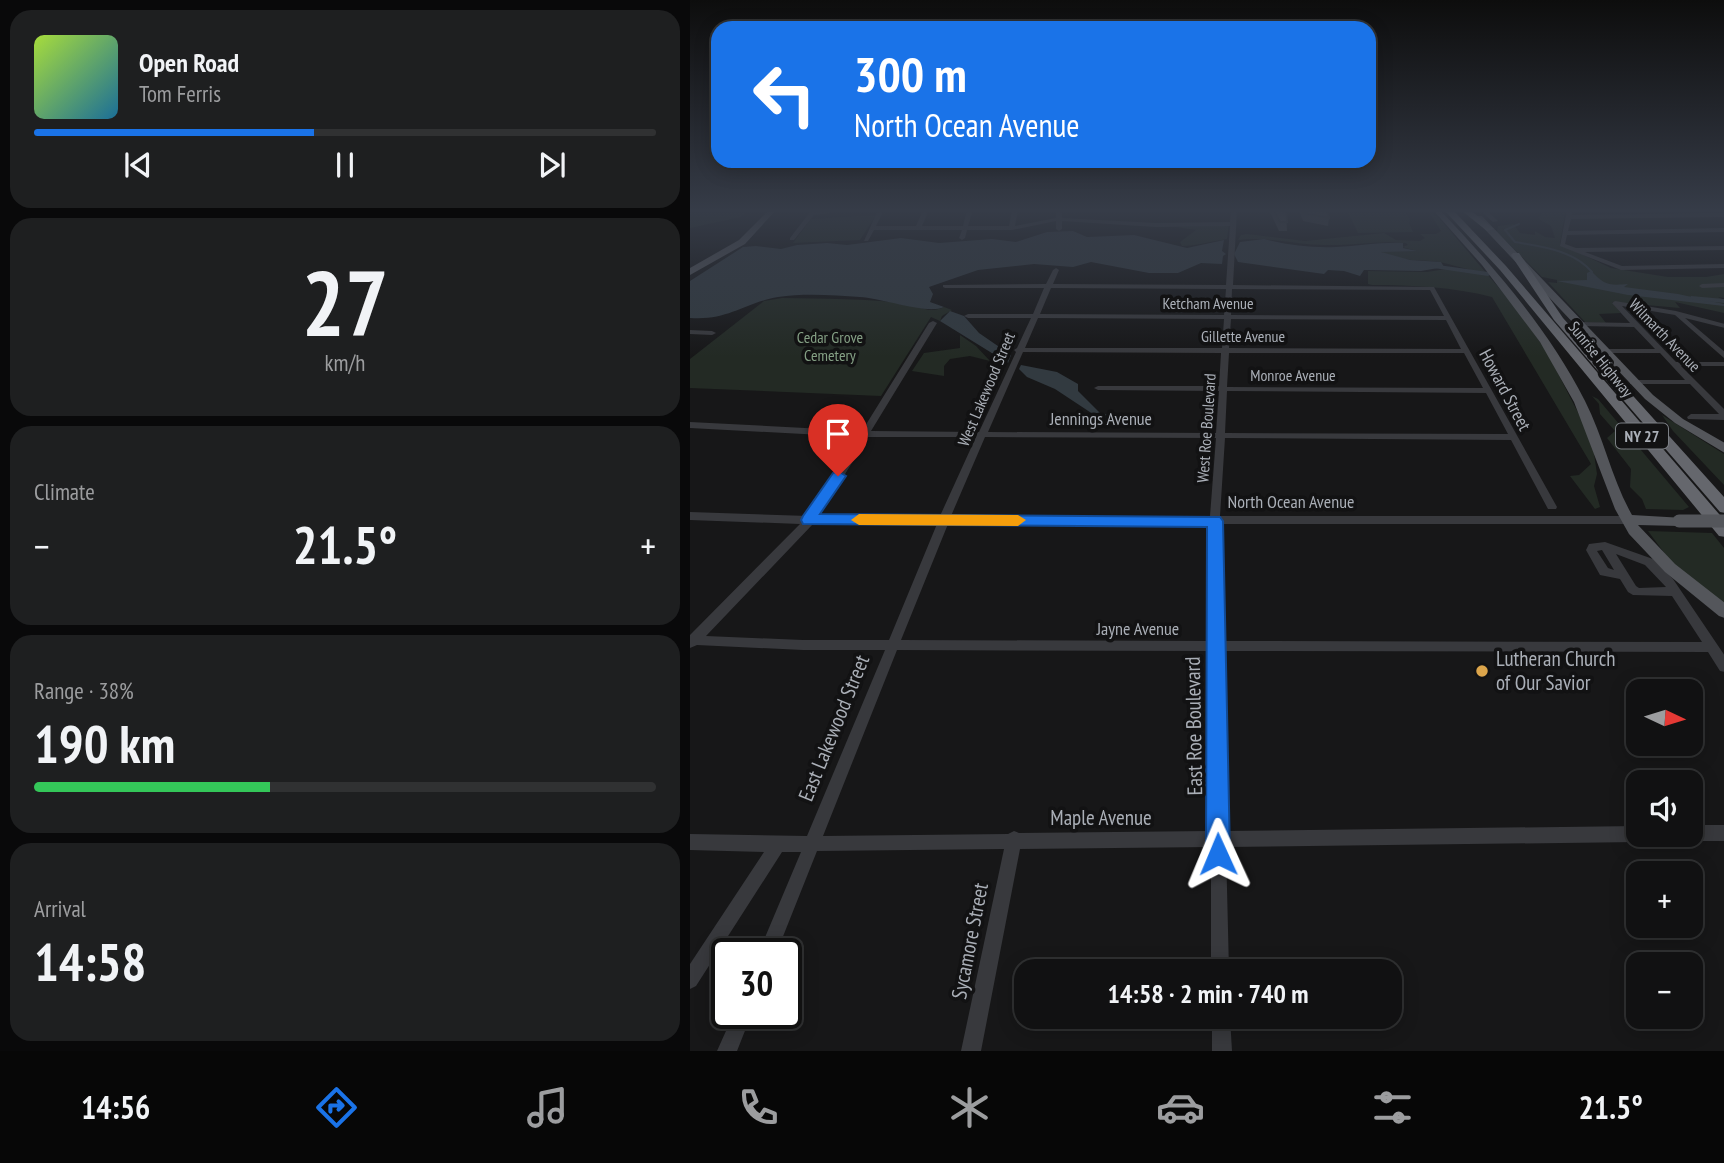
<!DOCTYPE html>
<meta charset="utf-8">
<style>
body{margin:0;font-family:"PT Sans Narrow",sans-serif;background:#1e1f20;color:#f1f3f6;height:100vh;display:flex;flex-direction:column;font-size:26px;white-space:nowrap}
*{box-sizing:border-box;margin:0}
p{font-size:23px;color:#9c9d9f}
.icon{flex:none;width:38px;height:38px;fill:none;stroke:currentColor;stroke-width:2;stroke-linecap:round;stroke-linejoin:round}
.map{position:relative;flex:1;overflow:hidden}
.panel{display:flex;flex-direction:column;gap:10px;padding:10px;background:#09090a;width:690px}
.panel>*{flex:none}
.top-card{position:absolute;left:21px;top:21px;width:665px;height:147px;border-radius:21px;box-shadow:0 4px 18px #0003,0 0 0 2px #303132;background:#1a73e8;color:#fff;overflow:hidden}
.needle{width:46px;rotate:94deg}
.buttons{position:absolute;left:936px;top:679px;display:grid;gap:14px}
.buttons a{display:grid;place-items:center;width:77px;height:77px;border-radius:14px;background:#111112;box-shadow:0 4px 18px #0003,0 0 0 2px #303132;font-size:35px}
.speed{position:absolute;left:21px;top:938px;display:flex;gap:14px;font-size:35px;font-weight:700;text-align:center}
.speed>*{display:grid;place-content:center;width:91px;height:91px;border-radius:50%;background:#111112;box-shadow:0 4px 18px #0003,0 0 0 2px #303132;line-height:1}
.speed .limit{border:4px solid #111;border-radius:10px;background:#fff;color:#111}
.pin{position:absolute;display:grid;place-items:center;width:60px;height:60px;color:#fff;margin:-72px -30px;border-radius:50% 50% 50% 0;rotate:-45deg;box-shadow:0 0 7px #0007}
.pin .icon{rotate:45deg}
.me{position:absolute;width:77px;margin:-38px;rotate:359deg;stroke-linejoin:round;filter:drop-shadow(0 0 5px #0008)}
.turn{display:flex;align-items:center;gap:24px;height:147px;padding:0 28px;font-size:32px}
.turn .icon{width:91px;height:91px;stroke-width:2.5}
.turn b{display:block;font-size:49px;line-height:60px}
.big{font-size:52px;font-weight:700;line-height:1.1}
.panel .card{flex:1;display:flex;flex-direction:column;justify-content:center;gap:10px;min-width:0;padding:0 24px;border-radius:21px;background:#1e1f20}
.panel .dial{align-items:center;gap:0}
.dial b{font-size:91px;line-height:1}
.song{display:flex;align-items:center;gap:21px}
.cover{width:84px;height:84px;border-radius:10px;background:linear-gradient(135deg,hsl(80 70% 55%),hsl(200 70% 35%))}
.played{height:7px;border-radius:4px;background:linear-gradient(90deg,#1a73e8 45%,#303132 45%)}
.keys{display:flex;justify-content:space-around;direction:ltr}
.heat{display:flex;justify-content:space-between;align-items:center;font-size:38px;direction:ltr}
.charge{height:10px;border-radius:5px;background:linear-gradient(90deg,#34c759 38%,#303132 0)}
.trip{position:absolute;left:324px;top:959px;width:388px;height:70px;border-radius:21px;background:#111112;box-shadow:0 4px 18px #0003,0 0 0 2px #303132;font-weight:700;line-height:70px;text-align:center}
.dock{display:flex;height:112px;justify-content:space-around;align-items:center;background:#070707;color:#9c9d9f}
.dock .icon{width:49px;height:49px}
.dock .active{color:#1a73e8}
.dock b{font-size:32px;color:#f1f3f6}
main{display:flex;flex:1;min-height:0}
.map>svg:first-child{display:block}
.green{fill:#232a24}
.water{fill:#323a40}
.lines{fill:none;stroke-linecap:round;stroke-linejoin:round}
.stream{stroke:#323a40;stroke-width:2}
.river{fill:#323a40;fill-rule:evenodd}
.minor{fill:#38393d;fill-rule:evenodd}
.major{fill:#54565b;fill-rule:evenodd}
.highway{fill:#65676d;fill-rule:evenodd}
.major-bridge{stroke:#54565b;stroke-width:13}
.wall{fill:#3c3d40}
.building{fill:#46474b;stroke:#313234;stroke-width:2}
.route{fill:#1a73e8;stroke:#114b97;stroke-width:2}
.slow{fill:#f59e0b}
.poi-dot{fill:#dca54b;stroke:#121213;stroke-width:2.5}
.labels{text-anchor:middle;stroke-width:7;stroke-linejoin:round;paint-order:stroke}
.far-street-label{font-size:16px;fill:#aaafb7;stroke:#121213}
.far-park-label{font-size:16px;fill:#849f84;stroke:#121213}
.shield{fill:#121213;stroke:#7c8086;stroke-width:2}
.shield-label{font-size:16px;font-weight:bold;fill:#aaafb7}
.street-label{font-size:18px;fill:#aaafb7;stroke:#121213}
.near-poi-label{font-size:21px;fill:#aaafb7;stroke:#121213;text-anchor:start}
.near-street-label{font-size:21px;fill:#aaafb7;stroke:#121213}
</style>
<main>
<section class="panel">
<div class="card">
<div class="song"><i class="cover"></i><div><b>Open Road</b><p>Tom Ferris</p></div></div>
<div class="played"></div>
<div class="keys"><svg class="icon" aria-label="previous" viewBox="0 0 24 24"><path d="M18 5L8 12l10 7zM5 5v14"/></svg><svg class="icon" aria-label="pause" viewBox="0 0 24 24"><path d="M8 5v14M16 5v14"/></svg><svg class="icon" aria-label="next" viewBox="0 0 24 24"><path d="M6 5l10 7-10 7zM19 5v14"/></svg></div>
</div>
<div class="card dial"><b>27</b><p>km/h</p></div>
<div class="card"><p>Climate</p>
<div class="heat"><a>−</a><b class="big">21.5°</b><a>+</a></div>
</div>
<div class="card"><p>Range · 38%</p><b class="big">190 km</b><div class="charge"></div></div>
<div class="card"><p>Arrival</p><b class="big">14:58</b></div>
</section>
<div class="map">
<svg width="1035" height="1051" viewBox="0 0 1035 1051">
<rect width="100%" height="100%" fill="#171718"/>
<path class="green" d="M0,210H58L51,217L0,228Z
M657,210H714L720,219L719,223L723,232L668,233Z
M738,210L750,219L827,309L857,352L902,440L907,474L904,486L910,507L905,509L880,476L889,475L901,464L802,297C763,287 722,285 682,285L678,284V271L737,272L762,268L788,272C776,269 763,265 750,262C731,259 706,263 690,251L723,250L712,247L718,245L716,243C686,240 663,246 635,245C605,245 577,236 548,240L551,235L557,234L615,241L694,233L706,240L730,241L735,238L730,234H746L751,231Z
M853,210L875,213L870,244L921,268L978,277H1016L1034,274V298L1028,297L1034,300V313L985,302L990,308L922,302L931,313L909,314L916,323L895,322L858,282L867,283V280L852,277L807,232L808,226L823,224L830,233L845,235V231L855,237L865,238L861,226L849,219Z
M186,215L170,240L103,243L121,219Z
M539,225L537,239C522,241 507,246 492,246L490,242L506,230L486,227Z
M92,298C133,299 178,298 218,304C232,307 239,314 254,307L262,310L252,316L250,321L241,317L191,396L0,388V359L74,301Z
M270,335L286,346L300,361L280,356L260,359L254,366V376L222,371L234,353L270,348Z
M902,396L908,399L999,507L993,510L956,509L952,499L940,487L941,469L917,438L925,431L910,414L909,404Z
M972,415L1034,454V485L983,431Z
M958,531L1022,533L1034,548V605L981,562Z"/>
<path class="water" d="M383,231L397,237L444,235L497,248L534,240L532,251L536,254L533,256L532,264L511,263L488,273H459L401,262L383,267L344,264L288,270L239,287L243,294L240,302L254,307C237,315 192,298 170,297C145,295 113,293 88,297C54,303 38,321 0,318V281L53,247L66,246L91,249L107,245L137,243L157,245L211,238L249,243L302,239L326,242L357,232Z
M574,239C598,245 622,248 646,247C669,246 690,242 713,243V248L727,251L691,252L720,260L751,262L754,267L731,271L674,270L670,276L654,271L638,270L634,274L548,262L544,254L550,242Z
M901,271C914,284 917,286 938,284L934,287L988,294L1034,304V306L938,295L867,281L897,280V273Z
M260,311L274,316L289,333L321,355L318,363L250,321Z
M331,365L367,372L388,384V391L410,413L424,416L434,423L421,426L365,389L337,377L329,369Z"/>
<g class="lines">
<path class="stream" d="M829,224L815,230L825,242C853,247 883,250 902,272
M433,423L446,425"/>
<path class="river" d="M734,263L798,272L802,274L798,276L737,267L733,265Z
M1001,296L1035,299V303L1004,300L1000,298Z"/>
<path class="minor" d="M137,210H163L124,215L104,240H100V238L120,212Z
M173,210H184L181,212Z
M188,210H194L186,226H226L233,210H239L232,226H273L277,210H283L278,226H319L322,210H328L325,226L366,218V210H372V218L466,223L540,222L541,210H547L543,285L744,287L867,507L866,509H858L821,440L535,438L530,516H937L942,520L937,524H530L533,641L1012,642L982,596L943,595L938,592L930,579L910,575L896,550L899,544L915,542L963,559L983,579L1035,656V672L1030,671L1018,652L533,651L536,831L948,826V835H955L953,839L948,842L536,847L539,971H521V847L330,849L291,1051H271L314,849L127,851L86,954H68L111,852H92L6,986L0,989V964L74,852L0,850V834L117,836L195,650H113L7,645L0,648V635L110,524L0,520V512L118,516L169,437L0,428V422L172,431L239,323L243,321L247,323L181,431L289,432L326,352L324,350L327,348L341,318H278L274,316L278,314H343L354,288H255L253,287V285L356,284L363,270L366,268L369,270L363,284L536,285L540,226L466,227L372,221V229L369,231L366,229V221L322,230H277L275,238L272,240L269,238L272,230H184L178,241H174ZM361,288L536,289L534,315L350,314ZM542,289L740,290L754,316L541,315ZM348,318L534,319L532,348H335ZM541,319L756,320L771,349L539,348ZM333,352L531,353L529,386H408L404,388L408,390L529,391L526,433L298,432ZM539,353H774L793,388L537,387ZM537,391L796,393L818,434L535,433ZM178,437H286L250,516H129ZM295,437L526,438L520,516H261ZM123,524H247L199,640H113L16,636ZM258,524H520V641L211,640ZM912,550L924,570L918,568L907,551ZM926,554L955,565L976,587L949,588L946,586ZM207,650L520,651L521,831L329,833L324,831L318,834L133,836Z
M448,210H459L456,212Z
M789,210H796L808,221L803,222Z
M877,210H883L882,215L1035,213V217L881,219L878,231L1035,228V232L877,235L875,244L886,248L1035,246V250L895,252L932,266L1035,264V268L931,270L870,246Z
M1035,283V287L1012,288L1009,286L1012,284Z
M925,301L986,311L1035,324V328L995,318L1035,352V359L985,315L932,306L986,362H1035V366H991L1035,410V420L998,419L997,417L1001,414H1029L1000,384H940V380H995L970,353H912L911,351L915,349H965L944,327L891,326L887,324L891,322L940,323L922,303Z
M0,330L22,331L26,333L22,335L0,334Z
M1001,825H1035V841H1001L996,838L994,835H1001Z
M44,1013H62L47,1051H27Z
M522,1017H540L542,1051H522Z"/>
<path class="major" d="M79,210H86L55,244L0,275V268L49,240Z
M743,210H750C805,268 859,330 895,401C914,438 922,480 942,515L994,518L996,521L989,526L948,525L985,564L1035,603V618L1029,616L975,572L939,534L925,509L884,402L850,342L792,265Z
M786,216H792L963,395L993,419L1035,443V453L985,423L955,399L786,220Z"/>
<path class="highway" d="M754,210H763L816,266L1035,521V537L1029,536L810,270Z
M771,210H780L804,229L797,231Z
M823,253H829L873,318L1035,498V513L1030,512L864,320L821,255Z"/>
<path class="major-bridge" d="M989,521H1035"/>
</g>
<path class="wall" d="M579,210H596L597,231H589Z
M609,210H636L639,218L638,226L613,221Z"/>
<path class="building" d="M584,210H596L597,222H590Z
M613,210H636L639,218L614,213Z"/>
<linearGradient id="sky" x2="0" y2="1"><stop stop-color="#0d0d0d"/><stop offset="0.59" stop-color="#363c48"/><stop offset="1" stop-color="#363c48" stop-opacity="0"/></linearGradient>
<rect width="1035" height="357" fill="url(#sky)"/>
<path class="route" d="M148,471L156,476L130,514L530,517L533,521L540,854L537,863L528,866L520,863L516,854L517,527L113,524L111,520L113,516L143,473Z"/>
<path class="slow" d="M169,514L328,515L336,520L328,526L169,525L161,520Z"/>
<circle class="poi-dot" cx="792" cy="671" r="7"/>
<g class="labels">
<g class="far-street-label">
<text x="518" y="309">Ketcham Avenue</text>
<text transform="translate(975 335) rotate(46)" y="6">Wilmarth Avenue</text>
<text x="553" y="342">Gillette Avenue</text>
<text transform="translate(911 359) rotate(51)" y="6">Sunrise Highway</text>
<text x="603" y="381">Monroe Avenue</text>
<text transform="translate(296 389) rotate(-67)" y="6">West Lakewood Street</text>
<text transform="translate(516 428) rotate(-86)" y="6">West Roe Boulevard</text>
</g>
<g class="far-park-label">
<text x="140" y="343">Cedar Grove<tspan x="140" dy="18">Cemetery</tspan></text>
</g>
<rect class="shield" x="926" y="423.5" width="52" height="25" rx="5"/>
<g class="shield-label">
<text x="952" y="442">NY 27</text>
</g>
<g class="street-label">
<text transform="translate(815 390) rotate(62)" y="6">Howard Street</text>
<text x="411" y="425">Jennings Avenue</text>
<text x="601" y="508">North Ocean Avenue</text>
<text x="448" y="635">Jayne Avenue</text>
</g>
<g class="near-poi-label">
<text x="806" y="666">Lutheran Church<tspan x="806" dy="24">of Our Savior</tspan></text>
</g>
<g class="near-street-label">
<text transform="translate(504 726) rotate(-91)" y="7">East Roe Boulevard</text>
<text transform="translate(144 728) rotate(-68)" y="7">East Lakewood Street</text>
<text x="411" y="825">Maple Avenue</text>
<text transform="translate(280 941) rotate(-79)" y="7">Sycamore Street</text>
</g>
</g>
</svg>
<div class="buttons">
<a><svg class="needle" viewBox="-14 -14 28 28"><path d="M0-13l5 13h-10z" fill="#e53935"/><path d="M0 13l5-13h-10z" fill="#9c9d9f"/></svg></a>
<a><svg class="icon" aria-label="sound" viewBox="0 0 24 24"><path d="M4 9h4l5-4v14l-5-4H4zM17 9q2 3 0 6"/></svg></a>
<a>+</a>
<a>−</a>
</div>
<div class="speed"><div class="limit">30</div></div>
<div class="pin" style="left:148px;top:476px;background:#d93025"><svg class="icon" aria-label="arrive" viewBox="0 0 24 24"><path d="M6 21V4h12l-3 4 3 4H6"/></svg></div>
<svg class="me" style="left:528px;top:854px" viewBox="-20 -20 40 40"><path d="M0-17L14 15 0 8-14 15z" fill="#1a73e8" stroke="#fff" stroke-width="4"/></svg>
<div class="trip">14:58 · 2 min · 740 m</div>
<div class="top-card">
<div class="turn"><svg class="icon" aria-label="left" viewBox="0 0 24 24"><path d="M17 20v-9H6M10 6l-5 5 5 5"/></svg><div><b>300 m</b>North Ocean Avenue</div></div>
</div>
</div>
</main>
<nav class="dock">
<b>14:56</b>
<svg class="icon active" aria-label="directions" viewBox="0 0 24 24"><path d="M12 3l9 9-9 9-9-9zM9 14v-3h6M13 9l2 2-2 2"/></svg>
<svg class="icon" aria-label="music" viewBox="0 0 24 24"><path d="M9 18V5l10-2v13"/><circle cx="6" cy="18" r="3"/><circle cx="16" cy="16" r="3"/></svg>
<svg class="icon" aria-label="phone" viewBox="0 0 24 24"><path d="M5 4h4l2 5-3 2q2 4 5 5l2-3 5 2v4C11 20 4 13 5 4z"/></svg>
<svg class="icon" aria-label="climate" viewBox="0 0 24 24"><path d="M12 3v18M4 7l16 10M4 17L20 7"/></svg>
<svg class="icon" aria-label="car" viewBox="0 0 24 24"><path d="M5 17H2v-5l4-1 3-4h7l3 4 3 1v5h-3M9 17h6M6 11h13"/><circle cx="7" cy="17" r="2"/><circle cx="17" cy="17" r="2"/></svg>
<svg class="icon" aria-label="filters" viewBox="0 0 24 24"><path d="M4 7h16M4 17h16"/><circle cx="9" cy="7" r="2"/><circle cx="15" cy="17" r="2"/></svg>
<b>21.5°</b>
</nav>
